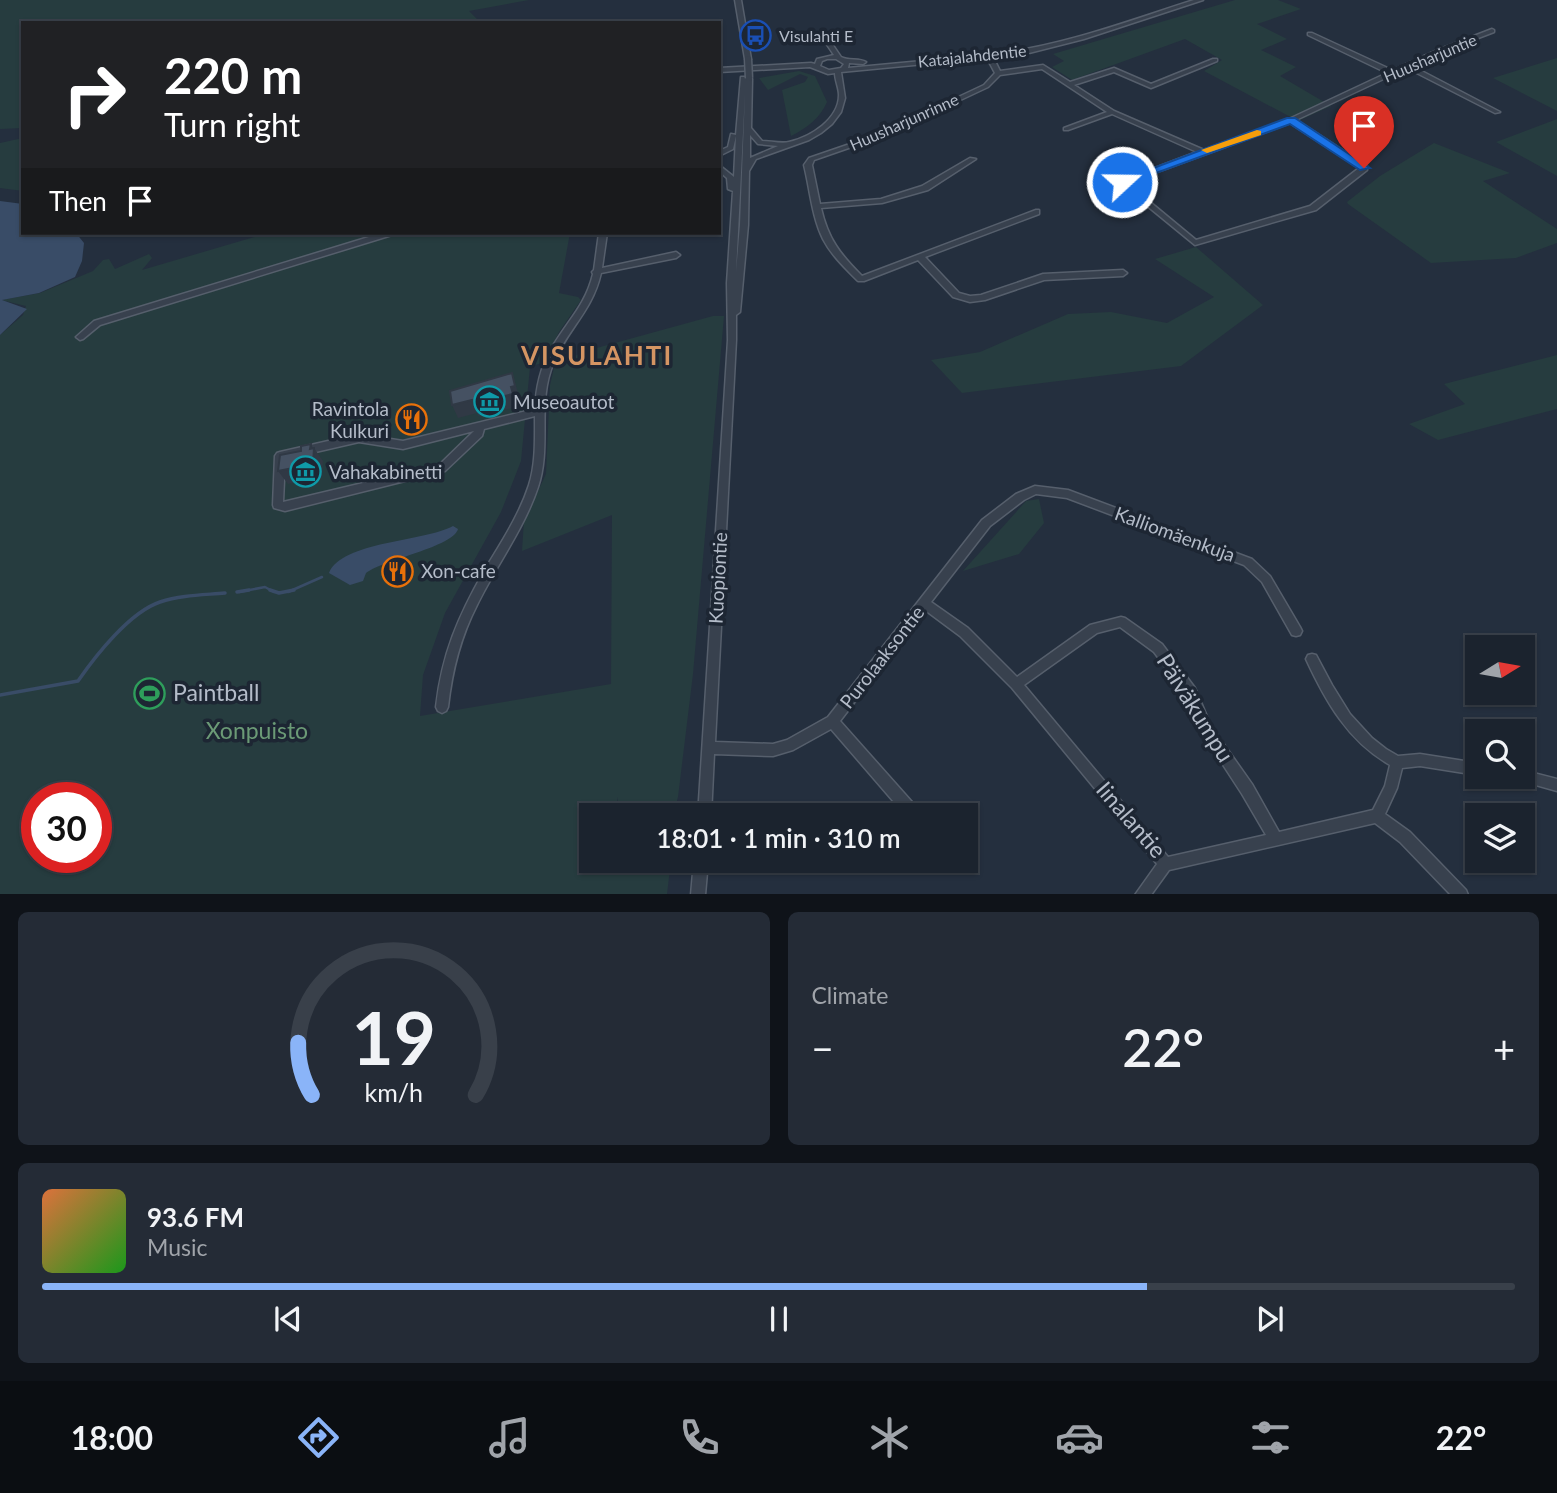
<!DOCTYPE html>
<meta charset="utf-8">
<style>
body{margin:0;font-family:Lato,sans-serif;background:#242b36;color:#f1f3f6;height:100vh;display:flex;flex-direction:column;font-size:26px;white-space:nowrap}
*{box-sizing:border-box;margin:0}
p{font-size:23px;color:#a0a4aa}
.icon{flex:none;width:38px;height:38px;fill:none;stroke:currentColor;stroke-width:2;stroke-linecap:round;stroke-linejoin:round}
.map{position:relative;height:894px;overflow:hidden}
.panel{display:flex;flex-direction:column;gap:18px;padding:18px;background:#0f1319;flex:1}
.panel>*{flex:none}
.guide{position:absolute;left:21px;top:21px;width:700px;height:214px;border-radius:0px;box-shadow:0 2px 5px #0004,0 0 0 2px #39404a;background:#202124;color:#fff;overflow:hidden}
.needle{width:46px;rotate:79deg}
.fabs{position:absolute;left:1465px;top:635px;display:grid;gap:14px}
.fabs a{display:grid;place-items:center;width:70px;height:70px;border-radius:0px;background:#1b232e;box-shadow:0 2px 5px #0004,0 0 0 2px #39404a;font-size:35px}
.speed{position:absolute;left:21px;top:782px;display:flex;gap:14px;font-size:35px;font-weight:700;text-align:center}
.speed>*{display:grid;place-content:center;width:91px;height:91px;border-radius:50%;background:#1b232e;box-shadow:0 2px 5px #0004,0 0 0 2px #39404a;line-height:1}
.speed .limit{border:10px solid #d22;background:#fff;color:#111}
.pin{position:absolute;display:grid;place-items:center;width:60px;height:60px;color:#fff;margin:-72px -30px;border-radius:50% 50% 50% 0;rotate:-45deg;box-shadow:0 0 7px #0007}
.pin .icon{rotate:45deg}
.me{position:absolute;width:77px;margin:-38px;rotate:69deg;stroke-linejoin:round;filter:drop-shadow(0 0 5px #0008)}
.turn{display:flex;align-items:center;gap:24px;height:147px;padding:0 28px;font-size:32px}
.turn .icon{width:91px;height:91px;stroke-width:2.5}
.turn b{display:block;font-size:49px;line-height:60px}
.then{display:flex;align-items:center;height:66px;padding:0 28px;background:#0003;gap:14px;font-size:26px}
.big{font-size:52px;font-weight:600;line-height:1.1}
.panel .widget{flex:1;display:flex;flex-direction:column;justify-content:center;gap:10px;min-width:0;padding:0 24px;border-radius:10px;background:#242b36}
.panel .dial{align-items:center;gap:0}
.dial svg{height:182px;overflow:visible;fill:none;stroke:#39404a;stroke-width:7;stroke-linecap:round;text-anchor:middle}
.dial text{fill:#f1f3f6;stroke:none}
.song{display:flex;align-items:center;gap:21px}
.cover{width:84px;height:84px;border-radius:10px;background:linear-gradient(135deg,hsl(20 70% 55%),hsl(120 70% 35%))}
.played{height:7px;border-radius:4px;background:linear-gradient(90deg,#8ab4f8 75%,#39404a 75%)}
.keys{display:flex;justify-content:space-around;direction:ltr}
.heat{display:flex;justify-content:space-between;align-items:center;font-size:38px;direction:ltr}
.panel .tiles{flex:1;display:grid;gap:18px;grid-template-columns:1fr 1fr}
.widget:last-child{grid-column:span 2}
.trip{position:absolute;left:579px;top:803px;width:399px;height:70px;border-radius:0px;background:#1b232e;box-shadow:0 2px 5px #0004,0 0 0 2px #39404a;font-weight:600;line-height:70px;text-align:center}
.menu{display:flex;height:112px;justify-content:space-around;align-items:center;background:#0b0e12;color:#a0a4aa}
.menu .icon{width:49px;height:49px}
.menu .active{color:#8ab4f8}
.menu b{font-size:32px;color:#f1f3f6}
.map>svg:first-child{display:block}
.green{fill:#263c3f;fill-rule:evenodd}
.water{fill:#394c67}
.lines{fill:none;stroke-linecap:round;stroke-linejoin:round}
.stream-far1{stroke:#394c67;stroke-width:2.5}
.stream{stroke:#394c67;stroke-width:3.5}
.minor-casing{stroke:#565f6c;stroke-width:3}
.minor{fill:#38414e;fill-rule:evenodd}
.minor-bridge-casing{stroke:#565f6c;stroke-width:9;stroke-linecap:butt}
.minor-bridge{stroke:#38414e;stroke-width:6}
.shaded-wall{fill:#303945}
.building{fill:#455162;stroke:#303945;stroke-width:2}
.route{fill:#1a73e8;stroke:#114b97;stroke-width:2}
.slow{fill:#f59e0b}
.labels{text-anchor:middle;stroke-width:7;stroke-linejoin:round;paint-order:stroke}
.far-poi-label{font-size:16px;fill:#b4bcc9;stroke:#1d2633;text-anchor:start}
.far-street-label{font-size:16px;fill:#b4bcc9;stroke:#1d2633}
.poi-label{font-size:19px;fill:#b4bcc9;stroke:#1d2633;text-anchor:start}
.street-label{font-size:19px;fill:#b4bcc9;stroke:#1d2633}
.near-poi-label{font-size:23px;fill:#b4bcc9;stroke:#1d2633;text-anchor:start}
.near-street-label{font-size:23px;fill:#b4bcc9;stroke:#1d2633}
.near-park-label{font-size:23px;fill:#6b9a76;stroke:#1d2633}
.district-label{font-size:26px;font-weight:bold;letter-spacing:2px;fill:#d59563;stroke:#1d2633}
</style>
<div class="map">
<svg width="1557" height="895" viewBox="0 0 1557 895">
<rect width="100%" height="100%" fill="#242f3e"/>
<path class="green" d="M0,0H529L469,11L481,23H23V128L0,129Z
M1235,0H1278L1301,9L1257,24L1287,39L1261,50L1296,67L1280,76L1331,106L1298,121L1204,71L1222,60L1185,39L1072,80L1052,67L1064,61L1053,54Z
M1557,58V111L1493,78Z
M799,71L815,76L827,102C820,118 807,128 791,136L782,90L805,82L808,77L800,74L768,90L759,78Z
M1557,119V176L1496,142Z
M23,138V191L0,188V143Z
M1434,143L1510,173L1483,181L1557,229V243L1516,258L1431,263L1348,204L1347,202L1380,176Z
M268,233H570L559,293L578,297L581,300L559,332L544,362L530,367L521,461L501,512L445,613L423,675L420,716L611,684L612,515L522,551L524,521L546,474L550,385L554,368L582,352L713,316H724L693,674L678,797L673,815H622L617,797L618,815L592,816V861H671L667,894L0,895V335L23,315L26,306L1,300L40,293L93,271L103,260L109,259L115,269L149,254L152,258L142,270ZM37,798H96V858H37Z
M1196,247L1263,305L1181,366L962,393L931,360L980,352L1068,314L1111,312L1167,323L1214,297L1155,259Z
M1557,355V409L1438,440L1409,424L1465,404L1444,384Z
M1039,499L1044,523L1019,554L963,571L1026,501Z"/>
<path class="water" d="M0,201L23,204V233H76L84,243L82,261L75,277L39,293L2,300L27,309L0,335Z
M453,526L458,529C453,547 385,559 366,573L363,581L350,585L329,573C342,541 424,542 453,526Z"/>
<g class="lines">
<path class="stream-far1" d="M239,592L265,587L274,592
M288,592L322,577"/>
<path class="stream" d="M270,590L279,593L294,590
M237,592L249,590
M0,695L78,681C96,655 130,612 160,602C181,595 203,595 225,593"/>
<defs>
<path id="minor" d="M735,0H741L751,59L748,61L745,59Z
M1194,0H1203L1084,39L1021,55L993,57L1000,71L1043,65L1070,82L1114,68L1151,84L1213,59H1217V61L1151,88L1114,72L1074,85L1114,111L1204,150L1289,119L1387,73L1308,35V33H1312L1392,70L1435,51L1492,29L1494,30V32L1439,53L1412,66L1500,112L1495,113L1407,68L1296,120L1367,166V170L1316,210L1195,245L1118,182L1197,152L1112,114L1068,130H1064V128L1107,112L1042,69L1000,75L988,87L886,135L814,160L812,165L820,204L881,199L922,186L970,158L976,159L928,190L882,203L821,208C828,239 840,254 862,276L1036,210H1039V214L925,257L959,293L970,296L981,295L1043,274L1123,270L1127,273L1123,276L1044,280L985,300L970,302L953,297L918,260L864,281H858C845,268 832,256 823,239C812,217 810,189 804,165L809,158L882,133L984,85L995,73L987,58L841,72L845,98L841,112L832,124L821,133L809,140L756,159L749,171L748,225L740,312L736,315V340L715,742L773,744L787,740L828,717L982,520L1016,494L1035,486L1068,490L1252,559L1270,576L1300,627L1302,631L1300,635L1296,636L1292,635L1262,582L1244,565L1067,498L1036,494L1024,500L990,526L931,602L968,628L1017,677L1090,625L1121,617L1125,618L1162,644L1195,688L1211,726L1252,784L1279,832L1373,810L1385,786L1390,765C1348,741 1326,702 1306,659L1308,655L1312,654L1316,655L1332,685L1350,714L1372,738L1386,749L1398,756L1420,754L1477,763V775L1420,766L1402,768L1397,788L1385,814L1410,832L1466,890L1468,895H1451L1400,842L1375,823L1169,870L1151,895H1135L1157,864L1012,688L960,636L925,610L840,721L920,811L921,816H906L831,729L793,750L773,756L714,754L711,816H698L728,340L727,283L733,191L728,189L727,178L719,171V165L734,177L736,136L733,149L719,156V151L728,147L731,134L736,135L741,77H745L746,79L749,77L752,79L751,128L762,141C770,141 782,144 789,142C811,137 839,119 839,95C839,88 835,80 835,73L828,74L810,67L719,72V68L811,63L815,64L817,59L834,55L819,33L822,31L824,32L841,57C849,61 859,58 866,62L863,64L849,63L848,68L986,55L985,53L988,51L992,54C1061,47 1128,21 1194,0ZM827,59H836L844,64L841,68L829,70L820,66L822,61ZM745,93L740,225L736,272ZM1290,123L1359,168L1310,206L1196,240L1127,183ZM750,135L758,144L778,146L750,158ZM1120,627L1154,652L1187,696L1203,734L1242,794L1266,835L1168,857L1024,685L1097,633Z
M382,233H393L392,235L100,325L83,339L80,340L76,337L94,321Z
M599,233H607L602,268L676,252L680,255L676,258L601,273C592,312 568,328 554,362C536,402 552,446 538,487C524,529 496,566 477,605C460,638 452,671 448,707L446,711L442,713L438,711L436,707C442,654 458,617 484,571C500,544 519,516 529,485C536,463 535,439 535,416L484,429L482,436L445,471L285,511L274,508L273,505L275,456L277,453L280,452L359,434L403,441L535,409C536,388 540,369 550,351C566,322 585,307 593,274L592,272L594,270ZM474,431L439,465L283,502L285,459L359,442L403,449Z
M1522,770L1557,779V791L1518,780L1516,777H1522Z
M694,861H708L705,895H691Z"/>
</defs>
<use href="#minor" class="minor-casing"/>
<use href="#minor" class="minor"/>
<defs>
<path id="minor-bridge" d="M748,59L749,78"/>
</defs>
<use href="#minor-bridge" class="minor-bridge-casing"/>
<use href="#minor-bridge" class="minor-bridge"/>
</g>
<path class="shaded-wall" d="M512,373L520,399L516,400L517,407L478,416L477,413L458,418L452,405L511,387Z
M311,444L314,450V448L323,461L322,477L288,484L278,471Z"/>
<path class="building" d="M512,373L515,386L511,387L513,394L473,403L472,400L452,405L450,391Z
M311,444L310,449L314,448L313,464L278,471L280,455L301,451V446Z"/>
<path class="route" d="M1287,118H1295L1370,168L1360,170L1290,124L1126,184L1116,182Z"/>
<path class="slow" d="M1257,130L1261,131V135L1207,153L1201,150Z"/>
<defs>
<symbol id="bus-ring" viewBox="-11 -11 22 22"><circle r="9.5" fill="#1d2633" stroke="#1a4fb4" stroke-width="1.5"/><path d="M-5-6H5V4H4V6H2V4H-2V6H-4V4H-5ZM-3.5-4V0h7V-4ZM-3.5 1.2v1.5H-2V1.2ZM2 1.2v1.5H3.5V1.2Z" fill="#1a4fb4"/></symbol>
<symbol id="museum-ring" viewBox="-11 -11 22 22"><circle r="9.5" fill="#1d2633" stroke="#0f9aa8" stroke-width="1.5"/><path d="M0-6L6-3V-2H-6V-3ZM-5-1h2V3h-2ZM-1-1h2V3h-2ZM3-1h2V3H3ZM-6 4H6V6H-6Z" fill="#0f9aa8"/></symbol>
<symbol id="restaurant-ring" viewBox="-11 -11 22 22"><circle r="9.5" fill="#1d2633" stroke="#e8710a" stroke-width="1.5"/><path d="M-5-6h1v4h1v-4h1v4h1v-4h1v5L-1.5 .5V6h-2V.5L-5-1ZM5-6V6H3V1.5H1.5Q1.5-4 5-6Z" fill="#e8710a"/></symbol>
<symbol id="stadium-ring" viewBox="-11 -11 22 22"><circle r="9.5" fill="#1d2633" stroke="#2e9e5b" stroke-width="1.5"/><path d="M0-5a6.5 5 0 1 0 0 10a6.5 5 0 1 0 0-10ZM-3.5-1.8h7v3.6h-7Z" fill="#2e9e5b"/></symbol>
</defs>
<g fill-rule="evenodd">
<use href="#bus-ring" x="738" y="18" width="35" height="35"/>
<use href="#museum-ring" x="472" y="384" width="35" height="35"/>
<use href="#restaurant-ring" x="394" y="402" width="35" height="35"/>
<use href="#museum-ring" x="288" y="454" width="35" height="35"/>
<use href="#restaurant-ring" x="380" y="554" width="35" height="35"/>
<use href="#stadium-ring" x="132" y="676" width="35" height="35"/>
</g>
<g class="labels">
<g class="far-poi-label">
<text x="779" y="42">Visulahti E</text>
</g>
<g class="far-street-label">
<text transform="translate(972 56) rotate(-6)" y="6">Katajalahdentie</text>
<text transform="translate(1430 58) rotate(-23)" y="6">Huusharjuntie</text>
<text transform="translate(904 122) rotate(-24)" y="6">Huusharjunrinne</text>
</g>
<g class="poi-label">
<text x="513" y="409">Museoautot</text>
<text x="389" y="416" text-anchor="end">Ravintola<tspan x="389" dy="22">Kulkuri</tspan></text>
<text x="329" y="479">Vahakabinetti</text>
<text x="421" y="578">Xon-cafe</text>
</g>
<g class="street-label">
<text transform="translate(1175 534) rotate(20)" y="7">Kalliomäenkuja</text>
<text transform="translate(718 578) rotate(-87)" y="7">Kuopiontie</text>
<text transform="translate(882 657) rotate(-52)" y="7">Purolaaksontie</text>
</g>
<g class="near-poi-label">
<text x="173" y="701">Paintball</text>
</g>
<g class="near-street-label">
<text transform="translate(1195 708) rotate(58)" y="8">Päiväkumpu</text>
<text transform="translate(1131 820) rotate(49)" y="8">Iinalantie</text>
</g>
<g class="near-park-label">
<text x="257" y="739">Xonpuisto</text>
</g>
<g class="district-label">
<text x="597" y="365">VISULAHTI</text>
</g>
</g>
</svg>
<div class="fabs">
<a><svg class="needle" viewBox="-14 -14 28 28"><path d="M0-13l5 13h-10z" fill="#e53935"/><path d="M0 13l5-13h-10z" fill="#a0a4aa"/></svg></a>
<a><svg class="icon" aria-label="search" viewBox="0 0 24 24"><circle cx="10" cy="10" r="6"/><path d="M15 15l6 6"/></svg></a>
<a><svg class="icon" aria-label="layers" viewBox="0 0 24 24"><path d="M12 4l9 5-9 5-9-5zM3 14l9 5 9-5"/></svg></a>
</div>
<div class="speed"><div class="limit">30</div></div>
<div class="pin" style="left:1364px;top:168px;background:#d93025"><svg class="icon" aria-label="arrive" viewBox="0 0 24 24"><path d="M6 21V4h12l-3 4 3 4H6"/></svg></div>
<svg class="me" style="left:1122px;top:182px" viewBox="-20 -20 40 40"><circle r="17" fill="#1a73e8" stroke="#fff" stroke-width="3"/><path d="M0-11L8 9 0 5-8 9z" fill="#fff"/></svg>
<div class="trip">18:01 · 1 min · 310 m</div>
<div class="guide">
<div class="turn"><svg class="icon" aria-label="right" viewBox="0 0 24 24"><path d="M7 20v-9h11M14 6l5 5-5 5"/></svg><div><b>220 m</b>Turn right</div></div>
<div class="then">Then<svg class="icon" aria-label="arrive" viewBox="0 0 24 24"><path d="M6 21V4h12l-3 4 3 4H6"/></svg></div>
</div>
</div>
<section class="panel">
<div class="tiles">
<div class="widget dial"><svg viewBox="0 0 100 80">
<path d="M14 69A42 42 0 1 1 86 69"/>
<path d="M14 69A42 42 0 0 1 8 46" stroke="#8ab4f8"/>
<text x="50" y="56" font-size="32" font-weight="700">19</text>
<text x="50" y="72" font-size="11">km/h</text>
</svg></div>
<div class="widget"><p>Climate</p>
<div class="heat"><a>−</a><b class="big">22°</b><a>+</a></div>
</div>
<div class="widget">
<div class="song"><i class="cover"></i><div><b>93.6 FM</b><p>Music</p></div></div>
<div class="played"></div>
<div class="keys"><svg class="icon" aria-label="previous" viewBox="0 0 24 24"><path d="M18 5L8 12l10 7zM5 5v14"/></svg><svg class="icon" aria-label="pause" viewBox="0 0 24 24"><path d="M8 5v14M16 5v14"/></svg><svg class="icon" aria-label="next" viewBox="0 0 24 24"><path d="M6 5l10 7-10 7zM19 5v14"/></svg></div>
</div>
</div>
</section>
<nav class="menu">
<b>18:00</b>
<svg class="icon active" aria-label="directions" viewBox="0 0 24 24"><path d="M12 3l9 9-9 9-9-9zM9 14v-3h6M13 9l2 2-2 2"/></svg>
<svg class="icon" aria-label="music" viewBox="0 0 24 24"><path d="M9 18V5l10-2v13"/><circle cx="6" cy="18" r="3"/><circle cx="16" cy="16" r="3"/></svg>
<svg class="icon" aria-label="phone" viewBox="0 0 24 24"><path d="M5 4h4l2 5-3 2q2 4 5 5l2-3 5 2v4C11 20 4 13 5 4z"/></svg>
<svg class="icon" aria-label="climate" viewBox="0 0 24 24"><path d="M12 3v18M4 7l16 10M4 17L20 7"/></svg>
<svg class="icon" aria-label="car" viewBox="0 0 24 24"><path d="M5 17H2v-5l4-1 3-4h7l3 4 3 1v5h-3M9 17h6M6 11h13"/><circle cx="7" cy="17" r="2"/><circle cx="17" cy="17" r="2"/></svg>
<svg class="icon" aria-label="filters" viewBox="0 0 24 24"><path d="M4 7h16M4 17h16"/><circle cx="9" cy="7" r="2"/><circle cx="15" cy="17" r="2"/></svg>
<b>22°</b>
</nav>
